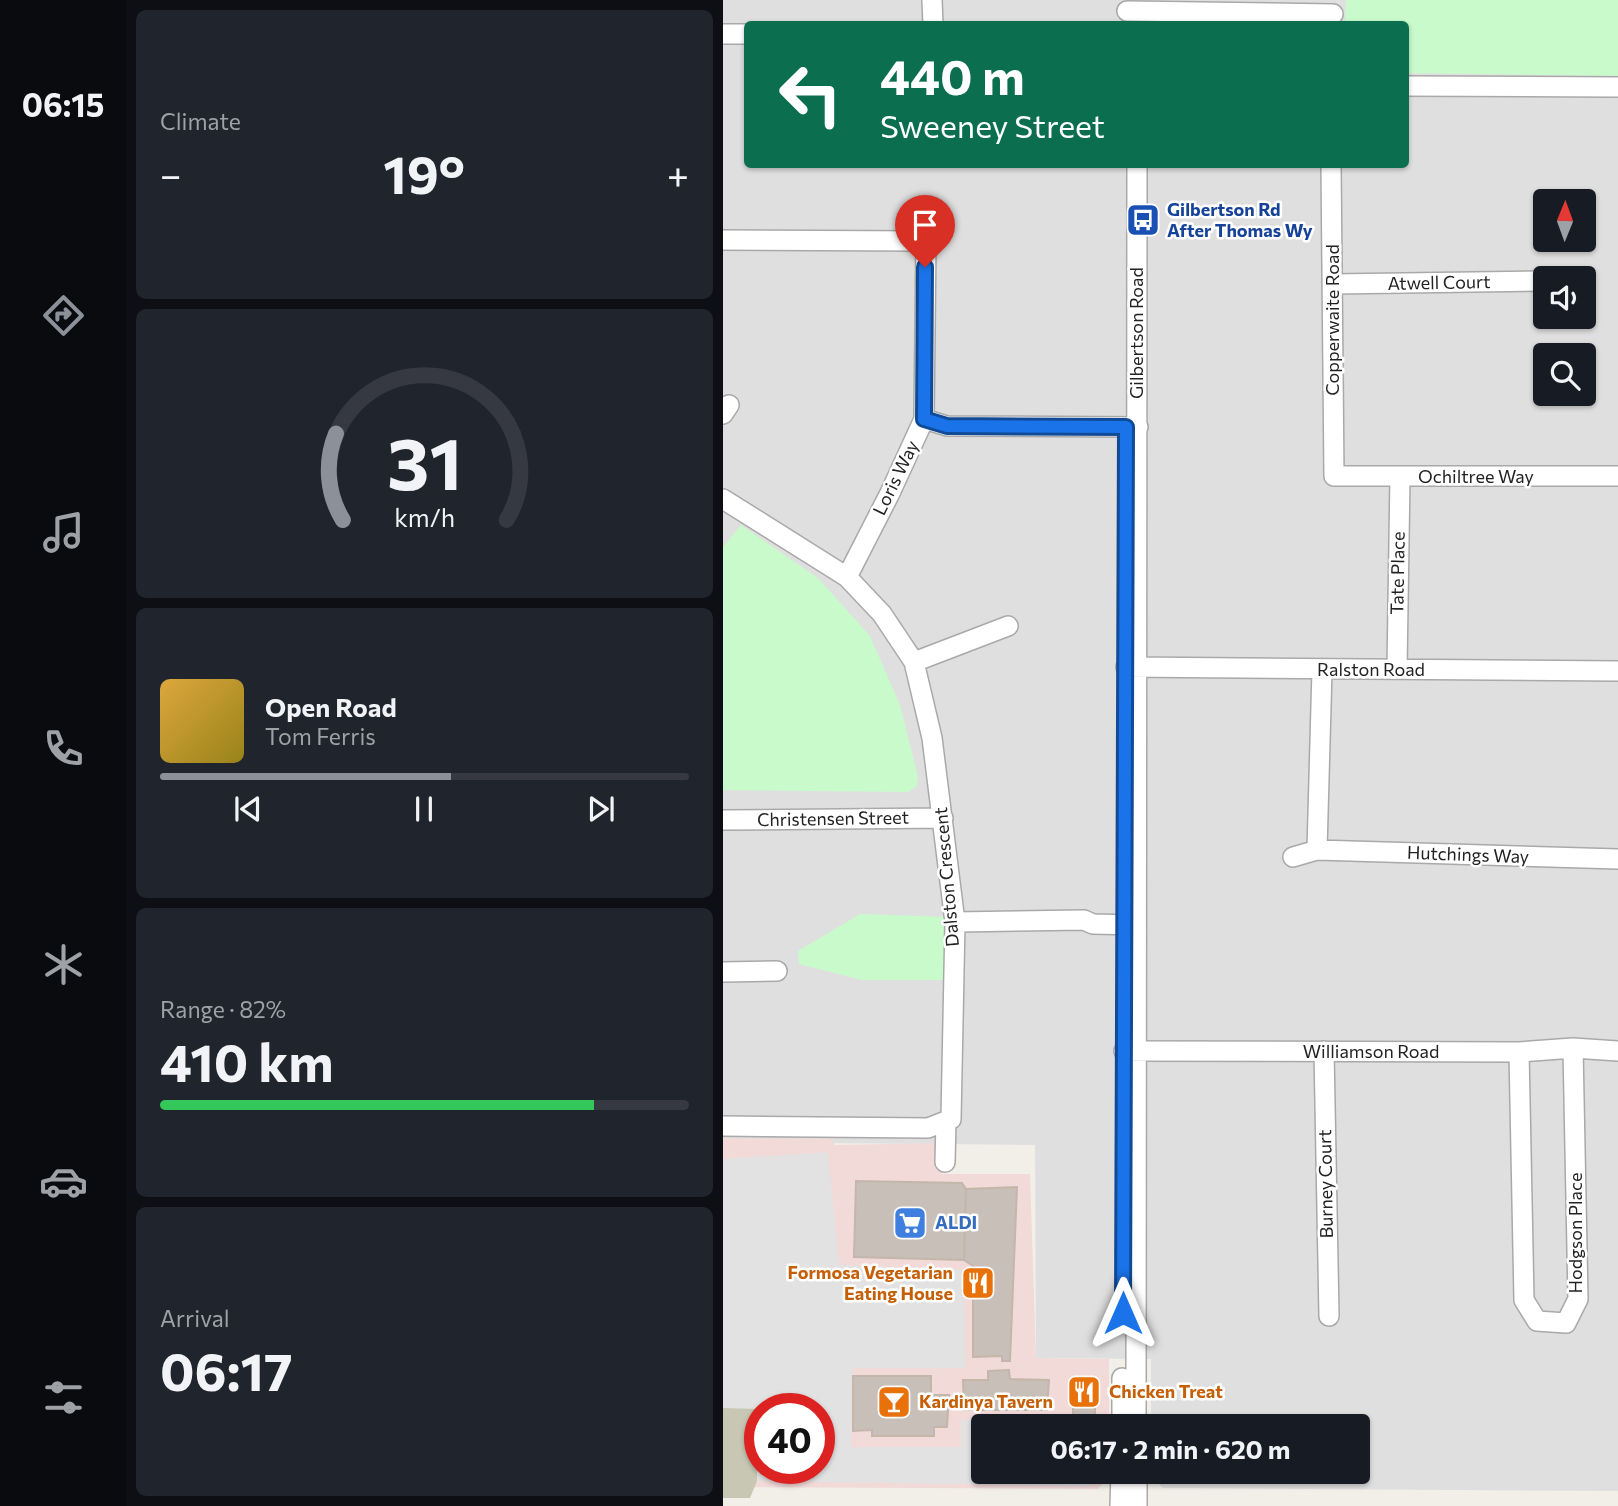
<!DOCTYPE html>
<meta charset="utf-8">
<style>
body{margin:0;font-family:Commissioner,sans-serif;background:#20242c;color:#f1f3f6;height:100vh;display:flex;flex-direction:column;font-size:26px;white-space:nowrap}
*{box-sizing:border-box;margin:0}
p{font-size:23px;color:#9ea1a6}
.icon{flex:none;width:38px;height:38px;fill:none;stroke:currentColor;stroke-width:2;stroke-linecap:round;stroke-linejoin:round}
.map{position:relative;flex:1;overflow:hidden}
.drawer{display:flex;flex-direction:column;gap:10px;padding:10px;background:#0d0f14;width:597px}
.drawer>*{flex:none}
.banner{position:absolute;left:21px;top:21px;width:665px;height:147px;border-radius:7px;box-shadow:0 2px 5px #0004;background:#0b6e4f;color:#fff;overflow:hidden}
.needle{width:46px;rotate:1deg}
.tools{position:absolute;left:810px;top:189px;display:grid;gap:14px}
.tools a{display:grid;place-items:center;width:63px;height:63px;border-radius:7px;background:#171b24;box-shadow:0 2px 5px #0004;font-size:35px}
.speed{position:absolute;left:21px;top:1393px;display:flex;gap:14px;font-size:35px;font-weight:700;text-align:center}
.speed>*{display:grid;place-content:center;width:91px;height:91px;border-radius:50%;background:#171b24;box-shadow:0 2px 5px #0004;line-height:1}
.speed .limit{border:10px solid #d22;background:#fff;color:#111}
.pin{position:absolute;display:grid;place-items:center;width:60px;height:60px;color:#fff;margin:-72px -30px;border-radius:50% 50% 50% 0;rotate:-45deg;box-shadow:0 0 7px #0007}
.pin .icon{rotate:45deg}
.me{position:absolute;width:77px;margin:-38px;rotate:0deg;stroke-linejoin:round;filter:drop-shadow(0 0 5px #0008)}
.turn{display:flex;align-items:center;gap:24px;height:147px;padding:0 21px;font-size:32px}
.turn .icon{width:91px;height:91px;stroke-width:2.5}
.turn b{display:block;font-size:49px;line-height:60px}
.big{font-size:52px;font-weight:700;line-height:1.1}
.drawer .tile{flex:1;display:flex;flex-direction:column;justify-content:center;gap:10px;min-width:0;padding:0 24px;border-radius:10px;background:#20242c}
.drawer .dial{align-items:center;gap:0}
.dial svg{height:182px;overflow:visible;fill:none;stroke:#363941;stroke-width:7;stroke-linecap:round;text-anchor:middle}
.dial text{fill:#f1f3f6;stroke:none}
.song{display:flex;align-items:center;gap:21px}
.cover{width:84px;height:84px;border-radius:10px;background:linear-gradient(135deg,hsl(40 70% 55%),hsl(50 70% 35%))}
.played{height:7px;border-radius:4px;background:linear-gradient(90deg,#8c9099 55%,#363941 55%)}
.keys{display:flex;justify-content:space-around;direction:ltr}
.heat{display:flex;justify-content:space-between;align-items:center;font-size:38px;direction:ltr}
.charge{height:10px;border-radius:5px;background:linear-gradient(90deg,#34c759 82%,#363941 0)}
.trip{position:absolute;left:248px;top:1414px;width:399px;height:70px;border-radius:7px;background:#171b24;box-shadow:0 2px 5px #0004;font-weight:700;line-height:70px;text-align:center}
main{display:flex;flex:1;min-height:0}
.dock{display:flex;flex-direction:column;width:126px;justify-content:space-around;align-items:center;background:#090b0e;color:#9ea1a6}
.dock .icon{width:49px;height:49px}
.dock .current{color:#8c9099}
.dock b{font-size:32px;color:#f1f3f6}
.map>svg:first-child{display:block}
.residential{fill:#e0dfdf;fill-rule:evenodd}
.commercial{fill:#f2dad9;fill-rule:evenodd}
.construction{fill:#c7c7b4}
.park{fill:#c8facc}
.parking{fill:#e2e2e2;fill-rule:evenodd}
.building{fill:#c7bfb8;stroke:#c4b6ab;stroke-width:2}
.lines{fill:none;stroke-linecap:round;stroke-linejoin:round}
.minor-casing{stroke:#a9a9a9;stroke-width:22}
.minor{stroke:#fff;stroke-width:19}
.route-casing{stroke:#114b97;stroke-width:18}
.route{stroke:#1a73e8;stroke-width:12}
.labels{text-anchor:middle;stroke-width:5;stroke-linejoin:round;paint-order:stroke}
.transit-label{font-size:18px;font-weight:bold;fill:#164399;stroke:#fff;text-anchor:start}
.street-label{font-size:18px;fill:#222;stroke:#fff}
.shop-label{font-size:18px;font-weight:bold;fill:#366cbe;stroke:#fff;text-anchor:start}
.food-label{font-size:18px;font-weight:bold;fill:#c56008;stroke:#fff;text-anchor:start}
</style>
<main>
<nav class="dock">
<b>06:15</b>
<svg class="icon current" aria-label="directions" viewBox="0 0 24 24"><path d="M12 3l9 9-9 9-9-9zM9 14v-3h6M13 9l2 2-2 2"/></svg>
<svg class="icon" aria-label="music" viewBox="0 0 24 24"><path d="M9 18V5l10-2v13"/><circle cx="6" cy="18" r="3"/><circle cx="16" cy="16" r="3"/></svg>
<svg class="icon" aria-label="phone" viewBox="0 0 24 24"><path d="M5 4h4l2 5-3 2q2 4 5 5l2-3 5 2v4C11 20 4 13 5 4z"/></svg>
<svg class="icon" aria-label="climate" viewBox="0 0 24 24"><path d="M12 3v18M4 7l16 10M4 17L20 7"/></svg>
<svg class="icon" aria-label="car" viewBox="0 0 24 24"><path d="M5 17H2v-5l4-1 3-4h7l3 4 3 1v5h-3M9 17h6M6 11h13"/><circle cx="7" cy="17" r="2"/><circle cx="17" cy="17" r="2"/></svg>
<svg class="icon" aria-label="filters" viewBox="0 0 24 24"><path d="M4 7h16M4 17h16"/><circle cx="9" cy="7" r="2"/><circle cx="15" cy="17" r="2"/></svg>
</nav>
<section class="drawer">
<div class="tile"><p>Climate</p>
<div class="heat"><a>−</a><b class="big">19°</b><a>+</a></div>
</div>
<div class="tile dial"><svg viewBox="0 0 100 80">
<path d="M14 69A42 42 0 1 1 86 69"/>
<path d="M14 69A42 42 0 0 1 11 31" stroke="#8c9099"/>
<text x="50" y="56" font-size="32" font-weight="700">31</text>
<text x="50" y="72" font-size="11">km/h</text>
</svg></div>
<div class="tile">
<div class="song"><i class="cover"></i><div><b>Open Road</b><p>Tom Ferris</p></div></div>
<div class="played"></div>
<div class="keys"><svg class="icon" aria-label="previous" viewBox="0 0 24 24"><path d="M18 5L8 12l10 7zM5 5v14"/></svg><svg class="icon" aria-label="pause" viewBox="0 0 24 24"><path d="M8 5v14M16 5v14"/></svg><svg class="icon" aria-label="next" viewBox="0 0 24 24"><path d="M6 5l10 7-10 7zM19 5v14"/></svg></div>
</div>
<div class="tile"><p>Range · 82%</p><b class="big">410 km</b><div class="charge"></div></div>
<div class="tile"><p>Arrival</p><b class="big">06:17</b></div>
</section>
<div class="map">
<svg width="896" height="1506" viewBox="0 0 896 1506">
<rect width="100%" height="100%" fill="#f2efe9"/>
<path class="residential" d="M0,0H895V1491L440,1488L427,1476V1472H635V1426H428V1359L313,1358L312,1145L0,1142ZM24,24H682V164H24ZM822,201H861V240H822ZM822,278H861V317H822ZM822,355H861V394H822Z"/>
<path class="commercial" d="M0,1138L108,1139L112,1145L220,1143L219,1174H307L313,1358L386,1359V1426H261V1472H386V1477L375,1489L0,1487ZM37,1409H96V1468H37Z"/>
<path class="construction" d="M0,1408H34V1481L27,1498H0Z"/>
<path class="park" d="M623,0H895V76L683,73L682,24H622Z
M18,525L95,578L147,636L177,705L195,777L193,787L185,792L0,790V547Z
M137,914L225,917V980H139L76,964L75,951Z"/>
<path class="parking" d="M105,1152L116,1265L240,1270L243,1368H130L128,1447H238V1420L331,1419L333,1426H261V1472H370L369,1486L34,1481V1409L0,1408V1159ZM37,1409H96V1468H37Z"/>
<path class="building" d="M133,1181L239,1183L243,1189L241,1260L131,1257Z
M294,1187L287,1361H279V1356L250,1357V1266L241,1260L243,1189Z
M286,1370L287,1379L326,1380L324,1410H241L240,1380H265V1371Z
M130,1376H208V1395H226L224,1427H211V1436H149V1430L130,1431Z
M350,1381H372V1426H350Z"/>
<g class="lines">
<defs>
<path id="minor" d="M209,0L210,24
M404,11L610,14
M0,34H24
M682,86L896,87
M608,164L611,476H896
M0,240L203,241L201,419L167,493L124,577
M610,284L822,281
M0,414L6,405
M201,419L224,426L415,427
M0,499L124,577L159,614L191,662L209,738L232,922L228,1119L205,1128L0,1126
M191,662L285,626
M403,667L896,671
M674,669L677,477
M0,820L220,818
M594,850L599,670
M570,857L594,850L896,859
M232,922L361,920L370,924L413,925
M0,972L54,971
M401,1051L796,1052L850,1048L896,1051
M601,1051L606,1316
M796,1052L801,1300L814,1321L843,1323L855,1299L850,1048
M222,1162L223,1121
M399,1426V1378
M413,1426L414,164
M414,1472V1506
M397,1506L398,1472"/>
</defs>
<use href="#minor" class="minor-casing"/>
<use href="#minor" class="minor"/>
</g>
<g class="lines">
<defs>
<path id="route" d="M202,267L201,419L224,426L403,427L400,1313"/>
</defs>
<use href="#route" class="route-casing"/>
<use href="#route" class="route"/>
</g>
<defs>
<symbol id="bus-square" viewBox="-11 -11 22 22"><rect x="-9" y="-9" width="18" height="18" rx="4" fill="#1a4fb4" stroke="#fff"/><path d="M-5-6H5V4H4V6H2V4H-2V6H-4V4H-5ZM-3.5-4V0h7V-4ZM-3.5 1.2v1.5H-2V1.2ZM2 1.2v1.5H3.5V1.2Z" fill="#fff"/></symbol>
<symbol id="supermarket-square" viewBox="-11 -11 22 22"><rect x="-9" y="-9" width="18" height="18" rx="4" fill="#3f7fe0" stroke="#fff"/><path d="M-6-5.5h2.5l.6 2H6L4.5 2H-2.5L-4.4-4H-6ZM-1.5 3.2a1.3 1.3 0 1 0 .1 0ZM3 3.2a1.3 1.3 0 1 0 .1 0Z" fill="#fff"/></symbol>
<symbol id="restaurant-square" viewBox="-11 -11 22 22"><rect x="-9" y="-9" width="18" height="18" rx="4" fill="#e8710a" stroke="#fff"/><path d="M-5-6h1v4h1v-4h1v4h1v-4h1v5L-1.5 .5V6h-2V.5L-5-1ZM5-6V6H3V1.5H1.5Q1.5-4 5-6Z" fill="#fff"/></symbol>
<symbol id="bar-square" viewBox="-11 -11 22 22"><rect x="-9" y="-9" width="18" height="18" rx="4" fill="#e8710a" stroke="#fff"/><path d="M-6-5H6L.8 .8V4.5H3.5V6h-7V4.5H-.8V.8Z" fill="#fff"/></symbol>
</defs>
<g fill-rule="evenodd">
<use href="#bus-square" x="401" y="201" width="38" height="38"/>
<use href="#supermarket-square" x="168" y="1204" width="38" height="38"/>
<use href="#restaurant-square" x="236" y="1264" width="38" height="38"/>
<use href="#restaurant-square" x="342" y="1373" width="38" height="38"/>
<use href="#bar-square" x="152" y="1383" width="38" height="38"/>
</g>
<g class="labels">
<g class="transit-label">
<text x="444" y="216">Gilbertson Rd<tspan x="444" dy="21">After Thomas Wy</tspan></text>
</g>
<g class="street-label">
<text transform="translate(716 283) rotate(-1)" y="6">Atwell Court</text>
<text transform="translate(610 320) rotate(-90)" y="6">Copperwaite Road</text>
<text transform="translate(414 333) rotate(-90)" y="6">Gilbertson Road</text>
<text x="753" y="483">Ochiltree Way</text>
<text transform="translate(173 478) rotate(-64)" y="6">Loris Way</text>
<text transform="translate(675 573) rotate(-89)" y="6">Tate Place</text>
<text x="648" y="676">Ralston Road</text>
<text transform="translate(110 819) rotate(-1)" y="6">Christensen Street</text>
<text transform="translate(745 855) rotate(2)" y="6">Hutchings Way</text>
<text transform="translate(224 877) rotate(-95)" y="6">Dalston Crescent</text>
<text x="648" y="1058">Williamson Road</text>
<text transform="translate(603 1184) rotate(-91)" y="6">Burney Court</text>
<text transform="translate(853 1233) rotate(-90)" y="6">Hodgson Place</text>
</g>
<g class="shop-label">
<text x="212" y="1229">ALDI</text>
</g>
<g class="food-label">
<text x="230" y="1279" text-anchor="end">Formosa Vegetarian<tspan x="230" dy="21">Eating House</tspan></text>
<text x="386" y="1398">Chicken Treat</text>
<text x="196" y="1408">Kardinya Tavern</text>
</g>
</g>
</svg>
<div class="tools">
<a><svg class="needle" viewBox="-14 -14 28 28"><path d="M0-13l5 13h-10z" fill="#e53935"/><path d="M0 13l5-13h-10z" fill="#9ea1a6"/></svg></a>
<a><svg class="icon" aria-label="sound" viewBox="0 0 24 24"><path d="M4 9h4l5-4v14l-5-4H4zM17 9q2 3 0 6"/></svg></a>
<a><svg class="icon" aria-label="search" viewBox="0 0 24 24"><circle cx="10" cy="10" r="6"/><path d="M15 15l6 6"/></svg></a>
</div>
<div class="speed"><div class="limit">40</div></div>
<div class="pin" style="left:202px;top:267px;background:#d93025"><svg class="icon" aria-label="arrive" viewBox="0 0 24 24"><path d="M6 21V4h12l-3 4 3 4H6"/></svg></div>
<svg class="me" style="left:400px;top:1313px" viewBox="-20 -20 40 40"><path d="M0-17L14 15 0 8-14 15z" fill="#1a73e8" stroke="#fff" stroke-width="4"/></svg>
<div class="trip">06:17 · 2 min · 620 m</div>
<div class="banner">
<div class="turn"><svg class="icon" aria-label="left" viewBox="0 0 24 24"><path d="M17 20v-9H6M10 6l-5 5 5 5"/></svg><div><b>440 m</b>Sweeney Street</div></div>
</div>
</div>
</main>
